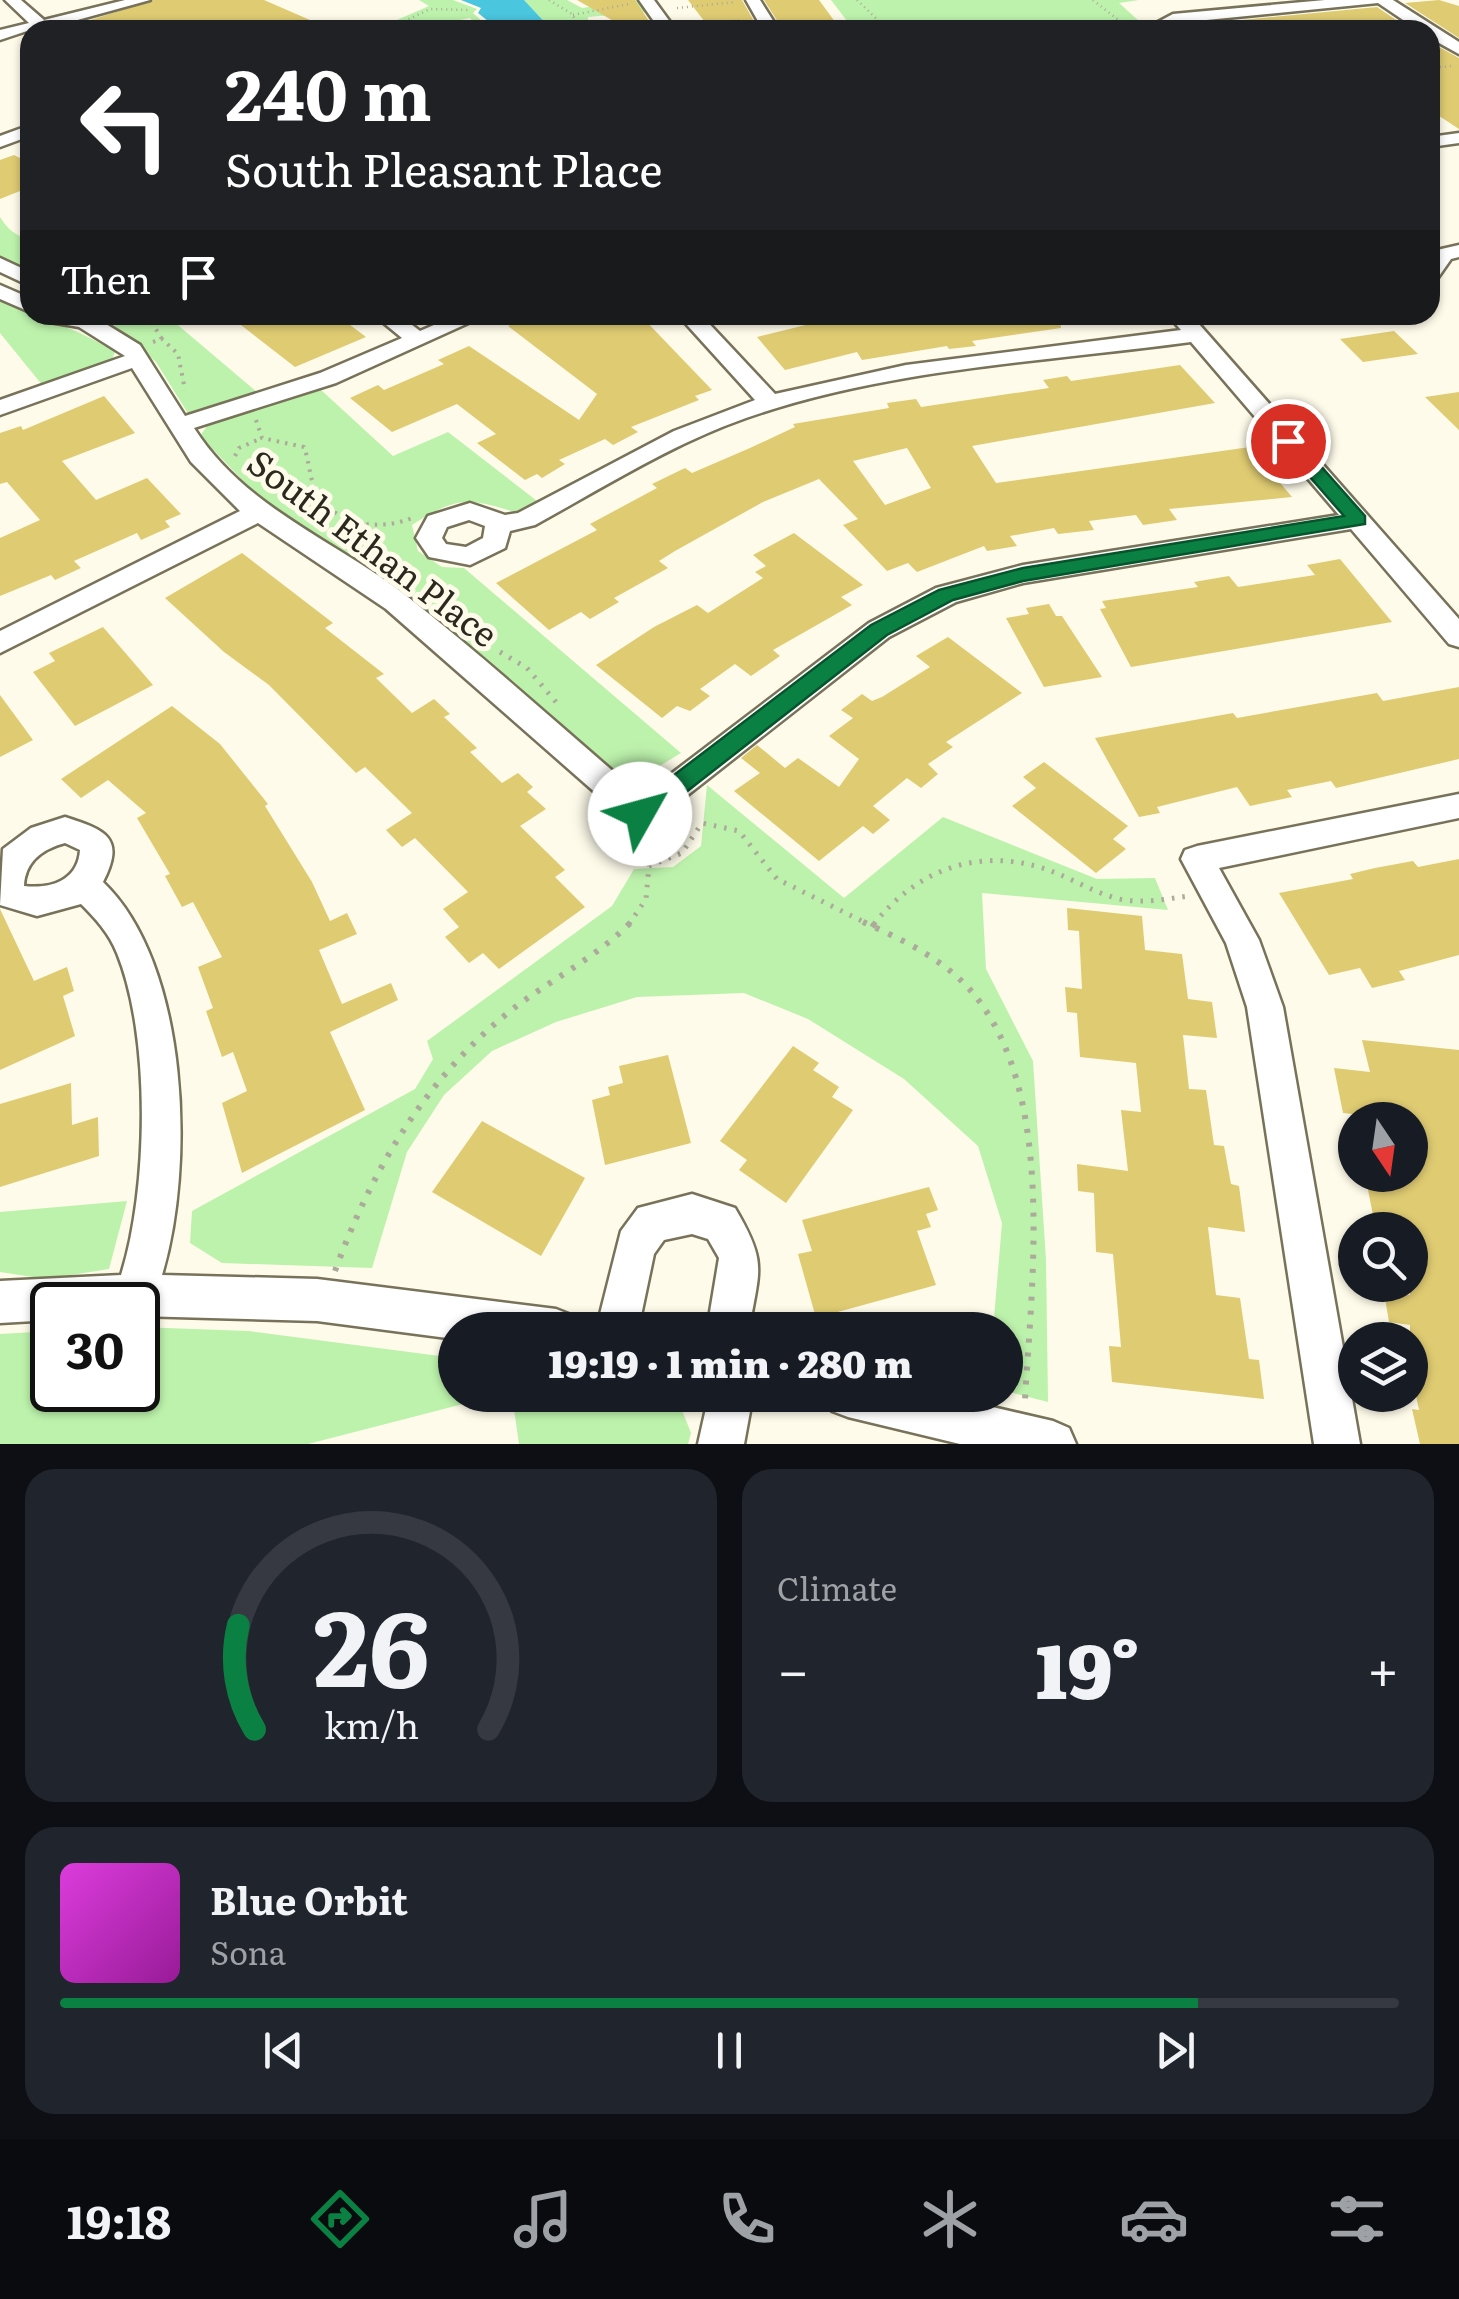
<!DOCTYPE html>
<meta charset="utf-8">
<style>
body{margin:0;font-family:Literata,serif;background:#20242c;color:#f1f3f6;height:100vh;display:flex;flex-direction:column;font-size:38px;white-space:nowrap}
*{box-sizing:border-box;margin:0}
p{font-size:32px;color:#9ea1a6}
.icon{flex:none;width:55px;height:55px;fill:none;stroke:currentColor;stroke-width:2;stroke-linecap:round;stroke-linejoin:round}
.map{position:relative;height:1444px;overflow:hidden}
.details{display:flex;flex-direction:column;gap:25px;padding:25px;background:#0d0f14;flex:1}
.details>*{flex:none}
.guide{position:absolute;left:20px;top:20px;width:1420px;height:305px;border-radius:30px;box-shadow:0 2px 8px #0004;background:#202124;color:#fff;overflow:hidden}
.needle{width:65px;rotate:167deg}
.tools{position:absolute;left:1338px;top:1102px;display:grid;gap:20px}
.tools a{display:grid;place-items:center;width:90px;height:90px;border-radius:50%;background:#171b24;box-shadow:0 2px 8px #0004;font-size:50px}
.speed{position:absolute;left:30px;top:1282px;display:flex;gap:20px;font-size:50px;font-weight:700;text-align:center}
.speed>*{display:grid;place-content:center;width:130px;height:130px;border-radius:50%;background:#171b24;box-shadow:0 2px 8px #0004;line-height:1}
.speed .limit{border:5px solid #111;border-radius:15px;background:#fff;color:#111}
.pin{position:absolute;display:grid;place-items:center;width:85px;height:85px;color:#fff;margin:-42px;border:5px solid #fff;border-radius:50%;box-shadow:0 2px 10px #0007}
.me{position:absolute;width:110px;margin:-55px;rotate:52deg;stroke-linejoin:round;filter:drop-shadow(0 0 8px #0008)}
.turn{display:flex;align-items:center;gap:35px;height:210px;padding:0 40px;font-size:45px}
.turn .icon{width:130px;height:130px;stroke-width:2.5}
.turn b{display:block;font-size:70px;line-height:85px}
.then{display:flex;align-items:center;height:95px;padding:0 40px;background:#0003;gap:20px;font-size:38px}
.big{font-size:75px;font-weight:800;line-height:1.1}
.details .card{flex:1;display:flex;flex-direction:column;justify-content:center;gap:15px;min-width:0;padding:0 35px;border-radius:30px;background:#20242c}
.details .dial{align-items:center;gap:0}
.dial svg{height:260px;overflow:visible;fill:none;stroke:#363941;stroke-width:7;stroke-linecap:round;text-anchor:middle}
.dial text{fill:#f1f3f6;stroke:none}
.song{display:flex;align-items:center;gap:30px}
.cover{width:120px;height:120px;border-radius:15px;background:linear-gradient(135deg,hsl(300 70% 55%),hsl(300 70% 35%))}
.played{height:10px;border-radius:5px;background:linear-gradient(90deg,#0b8043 85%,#363941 85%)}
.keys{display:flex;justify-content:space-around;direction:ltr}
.heat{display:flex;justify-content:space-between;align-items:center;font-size:55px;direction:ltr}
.details .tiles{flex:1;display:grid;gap:25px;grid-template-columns:1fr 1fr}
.card:last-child{grid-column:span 2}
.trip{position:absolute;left:438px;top:1312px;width:585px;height:100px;border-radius:50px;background:#171b24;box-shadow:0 2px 8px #0004;font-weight:800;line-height:100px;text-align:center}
.menu{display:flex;height:160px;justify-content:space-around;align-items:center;background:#090b0e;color:#9ea1a6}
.menu .icon{width:70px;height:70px}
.menu .active{color:#0b8043}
.menu b{font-size:45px;color:#f1f3f6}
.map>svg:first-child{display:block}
.green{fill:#bdf2ac}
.water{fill:#4ac6de}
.building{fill:#dfcb72;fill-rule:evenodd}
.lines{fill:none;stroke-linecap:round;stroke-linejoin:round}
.street-casing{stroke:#777259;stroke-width:5}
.path-far3{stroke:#acaa9b;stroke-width:2.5;stroke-dasharray:1 4;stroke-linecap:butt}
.path-far2{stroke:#acaa9b;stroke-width:4;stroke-dasharray:2.5 6;stroke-linecap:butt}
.path-far1{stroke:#acaa9b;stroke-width:5;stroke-dasharray:2.5 8;stroke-linecap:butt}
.path{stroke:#acaa9b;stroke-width:6;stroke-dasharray:4 10;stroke-linecap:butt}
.street{fill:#fff;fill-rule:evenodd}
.route{fill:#0b8043;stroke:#07532c;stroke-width:2.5}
.labels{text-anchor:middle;stroke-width:10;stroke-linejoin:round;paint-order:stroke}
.street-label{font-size:35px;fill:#2b291e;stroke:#fefbea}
</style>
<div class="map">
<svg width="1459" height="1444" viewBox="0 0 1459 1444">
<rect width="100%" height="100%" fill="#fefbea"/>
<path class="green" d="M419,0H453L477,9L473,13L484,23L501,25L497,30H480L470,18L410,30H374L429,6Z
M524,0H567L582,8L638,0L650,12L588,17V30H552Z
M831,0H1139L1119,3L1149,30H854Z
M0,217C19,248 30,222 30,272L0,256Z
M0,299C38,318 80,329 115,352L111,361L43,386L0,333Z
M102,315H166L257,392L189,415L156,362Z
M320,389L393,456L448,432L537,501L514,512C466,496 454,498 412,525L418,551L442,567L464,568L681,753L640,778L620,777L372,569L272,511L200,436L207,426Z
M707,785L844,898L943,817L1097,879L1155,878L1168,910L982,893L986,969L1033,1061L1046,1260L1048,1402L1005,1391V1330H993L1002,1223L978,1146L904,1079L808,1019L744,993L637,997L556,1022L492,1051L444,1095L407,1152L372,1268L222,1263L190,1243L192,1211L415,1089L433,1059L427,1041L612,906L634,869L673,867L701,846Z
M127,1201L109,1269L46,1279L0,1272V1212Z
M138,1327L249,1331L455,1358V1395H498L308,1444H0V1334L52,1331V1390H138Z
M512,1395H676L691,1433L688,1444H519Z"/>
<path class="water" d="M461,0H524L552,30H502L508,24L488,21L478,13L481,8Z"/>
<path class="building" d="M154,0H264L333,30H94L84,22Z
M577,0H635L655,30H629Z
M688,0H742L759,30H711Z
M764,0H819L841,30H783Z
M1439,0L1459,6V38L1405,3Z
M1377,7L1411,30H1242L1231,21Z
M1430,42L1459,58V129L1430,110Z
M14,155L30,163V187L0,199V160Z
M228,315H337L366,337L295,367Z
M536,315H640L712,390L695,396L699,400L631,427L638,432L613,445L605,439L559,460L565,464L542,478L537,474L525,480L477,443L496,434L457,404L392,432L350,398L378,385L384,390L444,364L438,360L469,346L579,420L597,394L508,326Z
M846,315H1060L1061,328L972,341L976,346L949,349L947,346L862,360L857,352L785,370L757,337Z
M1394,331L1418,354L1363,362L1340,339Z
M1180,365L1215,403L972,446L996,483L1250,447L1292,497L1169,509L1177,520L1143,525L1136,515L1089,521L1094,530L1058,534L1054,528L1010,536L1017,546L987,551L984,546L917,572L908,563L887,571L843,525L858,519L819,479L763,502L675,551L659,561L668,568L614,598L619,602L590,619L581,612L549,630L496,583L597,530L590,524L657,488L652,484L685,468L692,473L750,448L795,427L793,424L889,408L887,403L916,399L921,407L1049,388L1043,380L1067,376L1071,381ZM907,448L931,488L885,505L853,461Z
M1459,392V430L1425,397Z
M104,396L135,433L62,461L96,500L147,478L181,514L165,521L170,527L141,540L137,533L74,561L81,568L55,580L51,575L0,596V538L40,520L7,482L0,484V433L21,426L23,430Z
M794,533L863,585L841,597L852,605L773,650L780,656L751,676L735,664L700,689L710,696L690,711L677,706L662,718L596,665L654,627L697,605L708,613L763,578L755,572L766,566L753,555Z
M242,553L333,623L325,628L384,674L376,678L412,713L434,699L450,714L444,717L477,748L470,752L502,783L518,773L533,787L527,792L546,809L520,826L565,870L555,877L585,907L499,969L483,953L469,963L445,937L459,927L443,909L468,892L415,838L402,847L386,830L412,813L365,767L356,773L269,685L224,652L165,598Z
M1340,559L1392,622L1131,667L1100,609L1106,608L1102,601L1198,587L1194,582L1229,576L1238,587L1315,575L1307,565Z
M1049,604L1056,616H1062L1102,677L1044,687L1006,618L1029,614L1026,608Z
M103,627L153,685L75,726L33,672L55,661L49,653Z
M948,637L1022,693L946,742L953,747L928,764L938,774L921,788L907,778L873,806L890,820L873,834L863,826L819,861L734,791L760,773L741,758L757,745L785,768L798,758L839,787L859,759L829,736L853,718L841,710L862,694L872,701L882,697L930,667L916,656Z
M1459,687V759L1336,788L1331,781L1287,790L1292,797L1250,806L1237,787L1157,807L1160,813L1139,817L1095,738L1233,713L1237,718L1377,693L1383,701Z
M0,695L33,740L0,757Z
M172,706L220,744L268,804L265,806L312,882L330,921L347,913L357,934L319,950L342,1004L391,983L398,1000L330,1032L365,1110L242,1173L222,1103L247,1091L233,1052L222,1057L206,1011L213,1008L198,967L222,957L193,902L182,907L165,876L170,874L137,818L146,813L108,780L81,798L61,779Z
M1044,762L1128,826L1113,839L1126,849L1096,873L1012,806L1036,788L1023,777Z
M1459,859V955L1399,971L1405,980L1372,988L1360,968L1329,975L1279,893L1353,879L1350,874L1375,868L1413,861L1418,867Z
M1067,908L1142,916L1145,950L1182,954L1188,999L1212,1002L1217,1038L1183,1035L1189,1089L1206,1090L1214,1145L1224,1146L1231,1184L1239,1186L1245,1232L1208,1227L1216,1295L1240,1298L1249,1359L1259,1360L1264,1399L1112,1382L1109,1346L1121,1347L1113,1254L1096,1252L1094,1193L1078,1191L1077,1164L1128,1171L1121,1110L1141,1112L1136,1063L1080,1057L1077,1013L1067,1012L1065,987L1082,989L1079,931L1068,930Z
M0,909L34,981L67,967L74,991L63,996L75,1036L0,1070Z
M1362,1040L1459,1050V1444H1420L1412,1409L1419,1410L1410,1367V1325L1389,1322L1384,1292L1410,1295V1230H1376L1365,1175H1410V1120L1343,1113L1334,1068L1370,1072Z
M793,1046L819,1063L813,1070L839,1087L832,1097L853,1110L786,1203L739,1170L747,1160L720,1141Z
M668,1055L691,1143L605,1165L592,1100L610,1095L608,1087L623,1083L619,1066Z
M71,1083L72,1125L98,1117L99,1156L0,1187V1104Z
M482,1121L585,1178L541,1256L432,1192Z
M929,1187L938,1210L926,1214L931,1227L917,1231L936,1285L816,1318L798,1254L812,1251L802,1220Z"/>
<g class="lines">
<defs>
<path id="street" d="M5,0H21L44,20L125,0H150L52,27L54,30H30L0,40V30L29,23Z
M639,0H654L676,30H660Z
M746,0H760L779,30H763Z
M1325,0H1393L1459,42V54L1430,38V30H1418L1378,3L1176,23L1178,30H1162L1158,22L1173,14Z
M30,125V136L0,147V136Z
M1459,133V143L1430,147V137Z
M1459,245V257L1451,259L1437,279L1430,281V260L1437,250Z
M0,258L30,272V286L0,272Z
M0,285L30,298V312L0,299Z
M35,315L93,316L140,345L185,416L320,373L402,338L374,315H399L420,331L457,315H486L336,383L194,428C246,509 335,540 408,597C488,660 564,730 642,796L869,623L936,588L1023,565L1339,515L1191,342C1043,362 889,368 746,418C672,444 604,487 535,525L510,531L505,548L470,565L429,557L416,538L428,516L470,503L505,515L518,513L674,431L755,400L678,315H701L775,394L906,365L1181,330L1168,315H1191L1459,619V647L1449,644L1351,529L1023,583L956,602L889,637L652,823L641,827L630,823L386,609L258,523L0,653V631L240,511L191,462L132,368L0,415V400L125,356L79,327L38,320ZM469,520L485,526L483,538L466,547L446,544L442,538L447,527Z
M1459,794V818L1219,868L1259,940L1283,1007L1360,1444H1314L1247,1007L1226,943L1181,859L1185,850L1197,846Z
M65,817C105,830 126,837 103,882C189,964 195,1166 162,1275L317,1279L556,1309L571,1315L577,1330H455V1339L317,1321L138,1316V1305H52V1320L0,1323V1281L121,1275C148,1190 151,1036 117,953C109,933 96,919 81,904L37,916L0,905L3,849L31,828ZM65,843L80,850C78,880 52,889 24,886C25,862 42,849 65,843Z
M692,1194L735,1208C768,1264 759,1269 749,1330H707L719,1258L708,1239L692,1234L664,1240L654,1254L638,1330H596L621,1231L638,1208Z
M709,1395H753L744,1444H698Z
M826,1395H941L1053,1421L1069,1428L1076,1444H960L848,1417L832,1411Z"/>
</defs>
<use href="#street" class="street-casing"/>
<path class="path-far3" d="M549,0L572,14L581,30
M857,0L888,30
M1093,0L1131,30
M677,8L736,2
M573,15L629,4
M688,25L742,20
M386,30L430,9L471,10
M1430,68L1451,66"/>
<path class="path-far2" d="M147,315L162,339
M153,342L162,339L178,354L185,390
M256,420L262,438L304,447C309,460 309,474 314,486C329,525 378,532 412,518
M235,456L239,448L262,438
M294,508L318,495"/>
<path class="path-far1" d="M500,652L527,668L561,708
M629,924L646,899L649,866L682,853L702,823L739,831L777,879L868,924
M874,924C915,872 974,848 1039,867C1067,875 1091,892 1119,899C1142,904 1166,899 1189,896"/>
<path class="path" d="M863,922C901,939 944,959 972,992C1056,1091 1032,1278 1025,1400
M872,927L876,922
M335,1271C372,1169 427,1076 514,1008C552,979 597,957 631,922"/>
<use href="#street" class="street"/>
</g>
<path class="route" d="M1282,437H1295L1365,516V524L1023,581L953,600L887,635L649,821H632L628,814L632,807L871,625L939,590L1023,568L1344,516L1282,445Z"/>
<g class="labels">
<g class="street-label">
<text transform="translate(372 549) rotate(37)" y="12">South Ethan Place</text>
</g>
</g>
</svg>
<div class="tools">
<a><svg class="needle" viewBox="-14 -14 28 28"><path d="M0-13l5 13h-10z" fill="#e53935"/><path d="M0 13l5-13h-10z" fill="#9ea1a6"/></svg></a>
<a><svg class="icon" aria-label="search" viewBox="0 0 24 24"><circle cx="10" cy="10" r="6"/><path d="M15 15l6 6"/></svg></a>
<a><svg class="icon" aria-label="layers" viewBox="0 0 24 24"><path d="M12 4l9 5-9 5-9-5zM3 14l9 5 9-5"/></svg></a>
</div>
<div class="speed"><div class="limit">30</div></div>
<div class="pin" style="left:1288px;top:441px;background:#d93025"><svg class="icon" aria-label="arrive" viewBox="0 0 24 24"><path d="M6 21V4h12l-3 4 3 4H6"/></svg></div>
<svg class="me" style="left:640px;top:814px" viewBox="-20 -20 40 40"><circle r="19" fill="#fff"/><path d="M0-13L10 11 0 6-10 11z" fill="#0b8043"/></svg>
<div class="trip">19:19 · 1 min · 280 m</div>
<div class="guide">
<div class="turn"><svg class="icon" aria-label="left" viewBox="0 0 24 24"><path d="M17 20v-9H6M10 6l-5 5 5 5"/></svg><div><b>240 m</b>South Pleasant Place</div></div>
<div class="then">Then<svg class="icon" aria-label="arrive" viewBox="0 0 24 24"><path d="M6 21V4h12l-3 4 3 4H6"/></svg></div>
</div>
</div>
<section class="details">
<div class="tiles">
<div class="card dial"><svg viewBox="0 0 100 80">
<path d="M14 69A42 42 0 1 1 86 69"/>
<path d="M14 69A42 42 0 0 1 9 37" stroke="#0b8043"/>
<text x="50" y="56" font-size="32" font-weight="700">26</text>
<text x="50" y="72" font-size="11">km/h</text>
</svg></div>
<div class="card"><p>Climate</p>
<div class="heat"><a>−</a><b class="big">19°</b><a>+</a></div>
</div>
<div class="card">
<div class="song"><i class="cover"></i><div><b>Blue Orbit</b><p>Sona</p></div></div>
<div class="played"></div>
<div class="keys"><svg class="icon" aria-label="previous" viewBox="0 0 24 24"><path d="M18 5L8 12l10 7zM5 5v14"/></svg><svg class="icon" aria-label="pause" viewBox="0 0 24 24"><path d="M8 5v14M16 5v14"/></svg><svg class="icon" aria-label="next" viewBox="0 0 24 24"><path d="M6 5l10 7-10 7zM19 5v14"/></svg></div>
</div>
</div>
</section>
<nav class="menu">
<b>19:18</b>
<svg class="icon active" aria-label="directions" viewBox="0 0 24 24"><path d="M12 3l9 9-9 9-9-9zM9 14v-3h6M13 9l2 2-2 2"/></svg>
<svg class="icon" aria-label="music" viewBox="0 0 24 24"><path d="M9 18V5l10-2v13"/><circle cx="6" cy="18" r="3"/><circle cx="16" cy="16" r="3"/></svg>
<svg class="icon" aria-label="phone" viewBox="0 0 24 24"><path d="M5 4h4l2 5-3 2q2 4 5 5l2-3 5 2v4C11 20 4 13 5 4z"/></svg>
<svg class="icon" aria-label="climate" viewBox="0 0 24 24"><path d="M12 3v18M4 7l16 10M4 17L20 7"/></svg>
<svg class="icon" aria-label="car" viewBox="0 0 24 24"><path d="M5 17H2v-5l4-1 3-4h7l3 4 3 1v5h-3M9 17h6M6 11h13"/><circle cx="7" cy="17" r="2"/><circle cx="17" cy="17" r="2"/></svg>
<svg class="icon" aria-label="filters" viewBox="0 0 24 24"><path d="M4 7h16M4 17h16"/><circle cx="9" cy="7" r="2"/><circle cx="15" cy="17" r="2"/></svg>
</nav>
